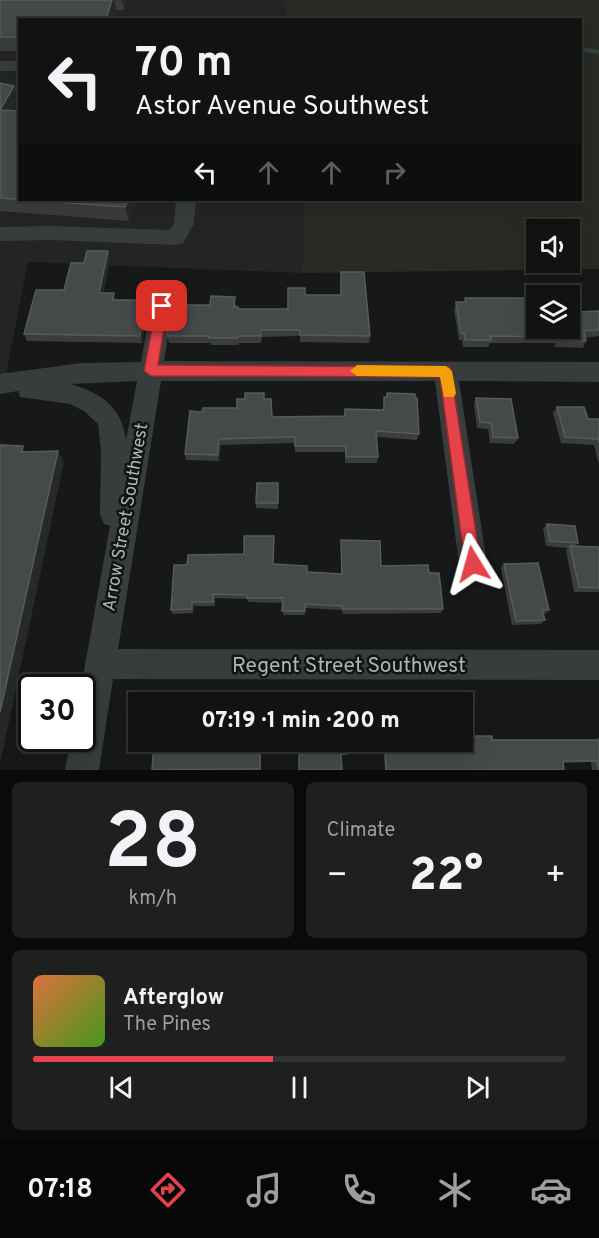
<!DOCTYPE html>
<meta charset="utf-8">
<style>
body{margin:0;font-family:Overpass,sans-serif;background:#1e2020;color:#f1f3f6;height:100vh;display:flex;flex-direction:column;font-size:22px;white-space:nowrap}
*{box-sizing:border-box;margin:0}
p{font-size:20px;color:#9c9e9f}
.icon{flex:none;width:33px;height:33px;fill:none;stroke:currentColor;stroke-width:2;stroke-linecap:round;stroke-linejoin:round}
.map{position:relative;height:770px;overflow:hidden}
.sheet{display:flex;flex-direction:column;gap:12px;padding:12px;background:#090a0a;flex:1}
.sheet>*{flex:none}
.guide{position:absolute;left:18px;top:18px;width:564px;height:183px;border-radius:0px;box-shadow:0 6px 24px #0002,0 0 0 2px #303232;background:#111212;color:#f1f3f6;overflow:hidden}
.buttons{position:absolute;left:526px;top:219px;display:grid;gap:12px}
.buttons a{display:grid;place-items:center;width:54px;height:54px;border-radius:0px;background:#111212;box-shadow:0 6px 24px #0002,0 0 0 2px #303232;font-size:30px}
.speed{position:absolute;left:18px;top:674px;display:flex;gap:12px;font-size:30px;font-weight:700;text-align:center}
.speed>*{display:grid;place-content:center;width:78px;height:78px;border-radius:50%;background:#111212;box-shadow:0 6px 24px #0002,0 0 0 2px #303232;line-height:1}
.speed .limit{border:3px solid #111;border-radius:9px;background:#fff;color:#111}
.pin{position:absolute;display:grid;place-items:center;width:51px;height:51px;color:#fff;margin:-26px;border-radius:12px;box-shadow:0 3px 9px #0006}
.me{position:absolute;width:66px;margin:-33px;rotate:352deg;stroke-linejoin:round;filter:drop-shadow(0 0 4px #0008)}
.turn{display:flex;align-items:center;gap:21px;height:126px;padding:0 18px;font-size:27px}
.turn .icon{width:78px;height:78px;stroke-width:2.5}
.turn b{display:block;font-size:42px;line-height:51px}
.lanes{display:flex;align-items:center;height:57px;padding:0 18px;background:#0003;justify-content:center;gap:30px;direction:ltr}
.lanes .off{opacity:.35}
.big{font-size:45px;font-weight:800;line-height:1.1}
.sheet .tile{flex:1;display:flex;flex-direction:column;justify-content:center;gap:9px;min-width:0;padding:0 21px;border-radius:9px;background:#1e2020}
.sheet .dial{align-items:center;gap:0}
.dial b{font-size:78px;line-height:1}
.song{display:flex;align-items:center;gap:18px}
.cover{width:72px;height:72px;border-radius:9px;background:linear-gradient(135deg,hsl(20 70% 55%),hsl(100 70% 35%))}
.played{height:6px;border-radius:3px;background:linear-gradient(90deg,#e54249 45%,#303232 45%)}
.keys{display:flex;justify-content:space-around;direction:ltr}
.heat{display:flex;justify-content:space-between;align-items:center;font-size:33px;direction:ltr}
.sheet .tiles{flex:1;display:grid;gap:12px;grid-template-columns:1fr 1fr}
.tile:last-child{grid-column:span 2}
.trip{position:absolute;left:128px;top:692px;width:345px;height:60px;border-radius:0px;background:#111212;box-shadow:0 6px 24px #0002,0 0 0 2px #303232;font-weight:800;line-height:60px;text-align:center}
.tab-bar{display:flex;height:96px;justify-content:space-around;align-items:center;background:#070707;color:#9c9e9f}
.tab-bar .icon{width:42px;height:42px}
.tab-bar .current{color:#e54249}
.tab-bar b{font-size:27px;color:#f1f3f6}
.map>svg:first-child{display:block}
.built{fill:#232425}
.green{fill:#272b23;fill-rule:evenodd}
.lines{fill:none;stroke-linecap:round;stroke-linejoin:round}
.stream{stroke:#32423f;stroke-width:4.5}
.minor{fill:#383c3d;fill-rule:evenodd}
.wall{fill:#3a3c3d}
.shaded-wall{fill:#272829}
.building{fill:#46494a;stroke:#565b5b;stroke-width:1.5}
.route{fill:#e54249;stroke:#952b2f;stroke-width:1.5}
.slow{fill:#f59e0b}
.labels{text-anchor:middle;stroke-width:5;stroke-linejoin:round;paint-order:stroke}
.street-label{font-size:18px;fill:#aab7b7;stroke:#121313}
.near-street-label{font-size:21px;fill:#aab7b7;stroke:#121313}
</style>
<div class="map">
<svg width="599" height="770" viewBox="0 0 599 770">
<rect width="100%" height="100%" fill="#171818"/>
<path class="built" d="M0,0H282L286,19L20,20V200H304L302,273L28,262L4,385H0Z"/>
<path class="green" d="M282,0H599V269L302,273L304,200H580V20L286,19ZM537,230H570V262H537Z"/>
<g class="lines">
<path class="stream" d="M580,49L599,52"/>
<path class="minor" d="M0,61H20V71H0Z
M0,85L20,88V98L0,95Z
M176,200H196L194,224L183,243L176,245L51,240L0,241V227L51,226L170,230L174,224Z
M162,297L170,299L173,305L164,361L599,362V382L459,381L487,564L483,574L473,578L463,574L459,564L435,381H161L118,649L599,650V680L113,679L99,770H65L71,738H82L81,687L110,526L104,524L100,515L101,450L98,424L84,411L70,404L20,397L18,391L0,394V374L81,363L141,362L151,305L154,299ZM137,381L126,440C122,407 101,393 71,384Z"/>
</g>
<path class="wall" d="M0,0H126L124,10H117L114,20H20V51H0Z
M0,83L14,86L19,100L13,111L136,200L129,221L0,211Z
M108,251L110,258L103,293L116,300L148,307L142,343L27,341L24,334L64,290L84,263Z
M341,272L370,336L369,343L300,342V336L262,337L261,343H239V345H211L210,343H169L167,336L210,305L236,304V307L238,309H288L305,295H341Z
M465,298L579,312L599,311V336L585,338L586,341L583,348L555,347V343H490L488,347H463L462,340H459L454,309L456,302H464Z
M387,393L419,434L417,440L377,437L378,457L377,463H345V452H295V443L221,445L219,461L186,460L185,454L202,412L237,408L264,399L272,417L344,416L345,409L383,410L384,397H386Z
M476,398L518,438L514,444L490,443L488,429L477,428L474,404Z
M557,407L588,419H599V465L594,445L561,443L553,413Z
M278,489V509L256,508V503Z
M547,524L578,543L575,546L599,547V592H574L566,550L568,548L546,546L543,529Z
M341,540L381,566L429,573L443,609L441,613L343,614L342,610L305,608V615H283V603L248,602L247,599L215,598V606H194L193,613L173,614L171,610L187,565L244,554L274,541L273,564L307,572L341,574Z
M504,564L549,610L545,614H543L545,620L541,624L512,625L501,568Z
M597,738H599V770H592L591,762L563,763L564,770H385L383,741L598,740Z
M154,741L349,753L348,755H341L299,752L261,753V770H152Z"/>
<path class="shaded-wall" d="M112,0H114L117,10L114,20H106Z
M122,0H126L124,10Z
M14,86L19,100L6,124L0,110Z
M128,200H136L129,221L125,207Z
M108,251L110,258L101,300L99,293Z
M146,300L148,307L142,343L140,336Z
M219,439L221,445L219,461L218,455Z
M58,451L64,462L0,764V712Z
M192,602L194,606L193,613L192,609Z"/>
<path class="building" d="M0,0H112L106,20H20V37H0Z
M0,83L14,86L0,110Z
M0,110L20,111V200H128L125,207L0,198Z
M87,251H108L99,293H114L113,300H146L140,336L24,334L36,290H64L71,263H84Z
M341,272H364L370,336L300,335V330H261V336H238V338H209L210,336H167L173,305H210L211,296L235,297L234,307H238V309H288V288H305V295H341Z
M465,298H537V328H570V298H575L579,312L599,311V330L584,331L586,341L559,340L558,337L490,336L491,340H465L464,333H461L456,302H466Z
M245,393H264V399H271L272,417L345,416V409L384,410V397H387V393L415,394V398H417L419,434L376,431L378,457H346V446H295V437L219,439L218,455L185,454L190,411L202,412L203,408H237V399H245Z
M476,398L511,399L518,438L493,437L491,423L480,422Z
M557,407H584L588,419H599V443L598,439L565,437Z
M0,445L23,446L22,452L58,451L0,712Z
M257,483H278V503H256Z
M547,524L575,526L578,543L550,541Z
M244,536H274L273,564L307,566V572L342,574L341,540L380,541L381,566L428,565L429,573H439L443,609H343V606L305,604V611H282L283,598H247V595L213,594V602H192V609L171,610L174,565H187L188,555L244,554Z
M570,546L599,547V588L579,587Z
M538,563L549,610H542L545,620L516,621L504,564Z
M462,736H492V740H599V770L597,761H563L564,770H386L385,741H462Z
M154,741H349V753L341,754L342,770H299V750L260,751V769L152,770Z"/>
<path class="route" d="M162,301L168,306L158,365L450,367L481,564L478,569L473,572L467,569L465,564L440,377L151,376L144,371L156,306Z"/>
<path class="slow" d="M357,365L446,366L452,371L456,393L454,397H444L440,377L357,376L350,371Z"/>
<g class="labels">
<g class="street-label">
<text transform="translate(125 517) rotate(-80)" y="6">Arrow Street Southwest</text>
</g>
<g class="near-street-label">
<text x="349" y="672">Regent Street Southwest</text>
</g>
</g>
</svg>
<div class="buttons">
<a><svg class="icon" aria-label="sound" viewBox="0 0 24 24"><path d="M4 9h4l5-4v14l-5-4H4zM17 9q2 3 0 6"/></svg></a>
<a><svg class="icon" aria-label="layers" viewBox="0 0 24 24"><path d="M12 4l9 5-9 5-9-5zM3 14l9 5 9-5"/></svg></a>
</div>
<div class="speed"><div class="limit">30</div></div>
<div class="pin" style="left:162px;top:306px;background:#d93025"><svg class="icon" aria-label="arrive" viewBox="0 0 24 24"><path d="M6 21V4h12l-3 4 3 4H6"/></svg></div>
<svg class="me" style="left:473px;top:564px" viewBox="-20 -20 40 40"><path d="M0-17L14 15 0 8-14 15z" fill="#e54249" stroke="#fff" stroke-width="4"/></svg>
<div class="trip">07:19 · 1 min · 200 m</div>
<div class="guide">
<div class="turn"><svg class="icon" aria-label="left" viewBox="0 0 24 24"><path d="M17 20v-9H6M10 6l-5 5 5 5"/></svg><div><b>70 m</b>Astor Avenue Southwest</div></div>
<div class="lanes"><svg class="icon" aria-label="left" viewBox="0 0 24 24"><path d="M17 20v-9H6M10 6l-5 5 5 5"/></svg><svg class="icon off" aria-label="ahead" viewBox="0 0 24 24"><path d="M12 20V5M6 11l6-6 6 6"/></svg><svg class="icon off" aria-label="ahead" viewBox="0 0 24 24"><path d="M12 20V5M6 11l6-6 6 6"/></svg><svg class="icon off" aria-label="right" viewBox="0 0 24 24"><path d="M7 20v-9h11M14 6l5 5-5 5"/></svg></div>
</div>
</div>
<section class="sheet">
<div class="tiles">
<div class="tile dial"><b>28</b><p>km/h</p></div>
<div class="tile"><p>Climate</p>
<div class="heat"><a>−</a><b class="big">22°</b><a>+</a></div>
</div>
<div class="tile">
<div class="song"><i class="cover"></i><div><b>Afterglow</b><p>The Pines</p></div></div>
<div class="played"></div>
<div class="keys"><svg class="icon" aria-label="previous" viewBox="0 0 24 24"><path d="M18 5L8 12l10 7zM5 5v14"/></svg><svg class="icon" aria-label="pause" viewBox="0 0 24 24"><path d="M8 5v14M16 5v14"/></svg><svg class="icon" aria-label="next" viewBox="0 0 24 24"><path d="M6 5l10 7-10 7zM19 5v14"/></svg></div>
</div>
</div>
</section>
<nav class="tab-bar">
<b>07:18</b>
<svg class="icon current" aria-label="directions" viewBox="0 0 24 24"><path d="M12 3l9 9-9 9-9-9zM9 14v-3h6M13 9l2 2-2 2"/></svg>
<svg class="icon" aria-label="music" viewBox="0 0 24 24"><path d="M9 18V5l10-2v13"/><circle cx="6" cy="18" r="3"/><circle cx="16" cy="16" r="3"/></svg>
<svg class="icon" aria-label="phone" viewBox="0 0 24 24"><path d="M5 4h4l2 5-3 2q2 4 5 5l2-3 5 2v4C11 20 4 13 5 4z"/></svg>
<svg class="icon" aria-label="climate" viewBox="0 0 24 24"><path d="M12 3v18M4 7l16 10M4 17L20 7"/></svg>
<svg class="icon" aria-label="car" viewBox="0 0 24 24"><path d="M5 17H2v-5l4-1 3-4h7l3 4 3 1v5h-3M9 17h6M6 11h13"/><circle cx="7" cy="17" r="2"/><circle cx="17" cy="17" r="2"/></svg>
</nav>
